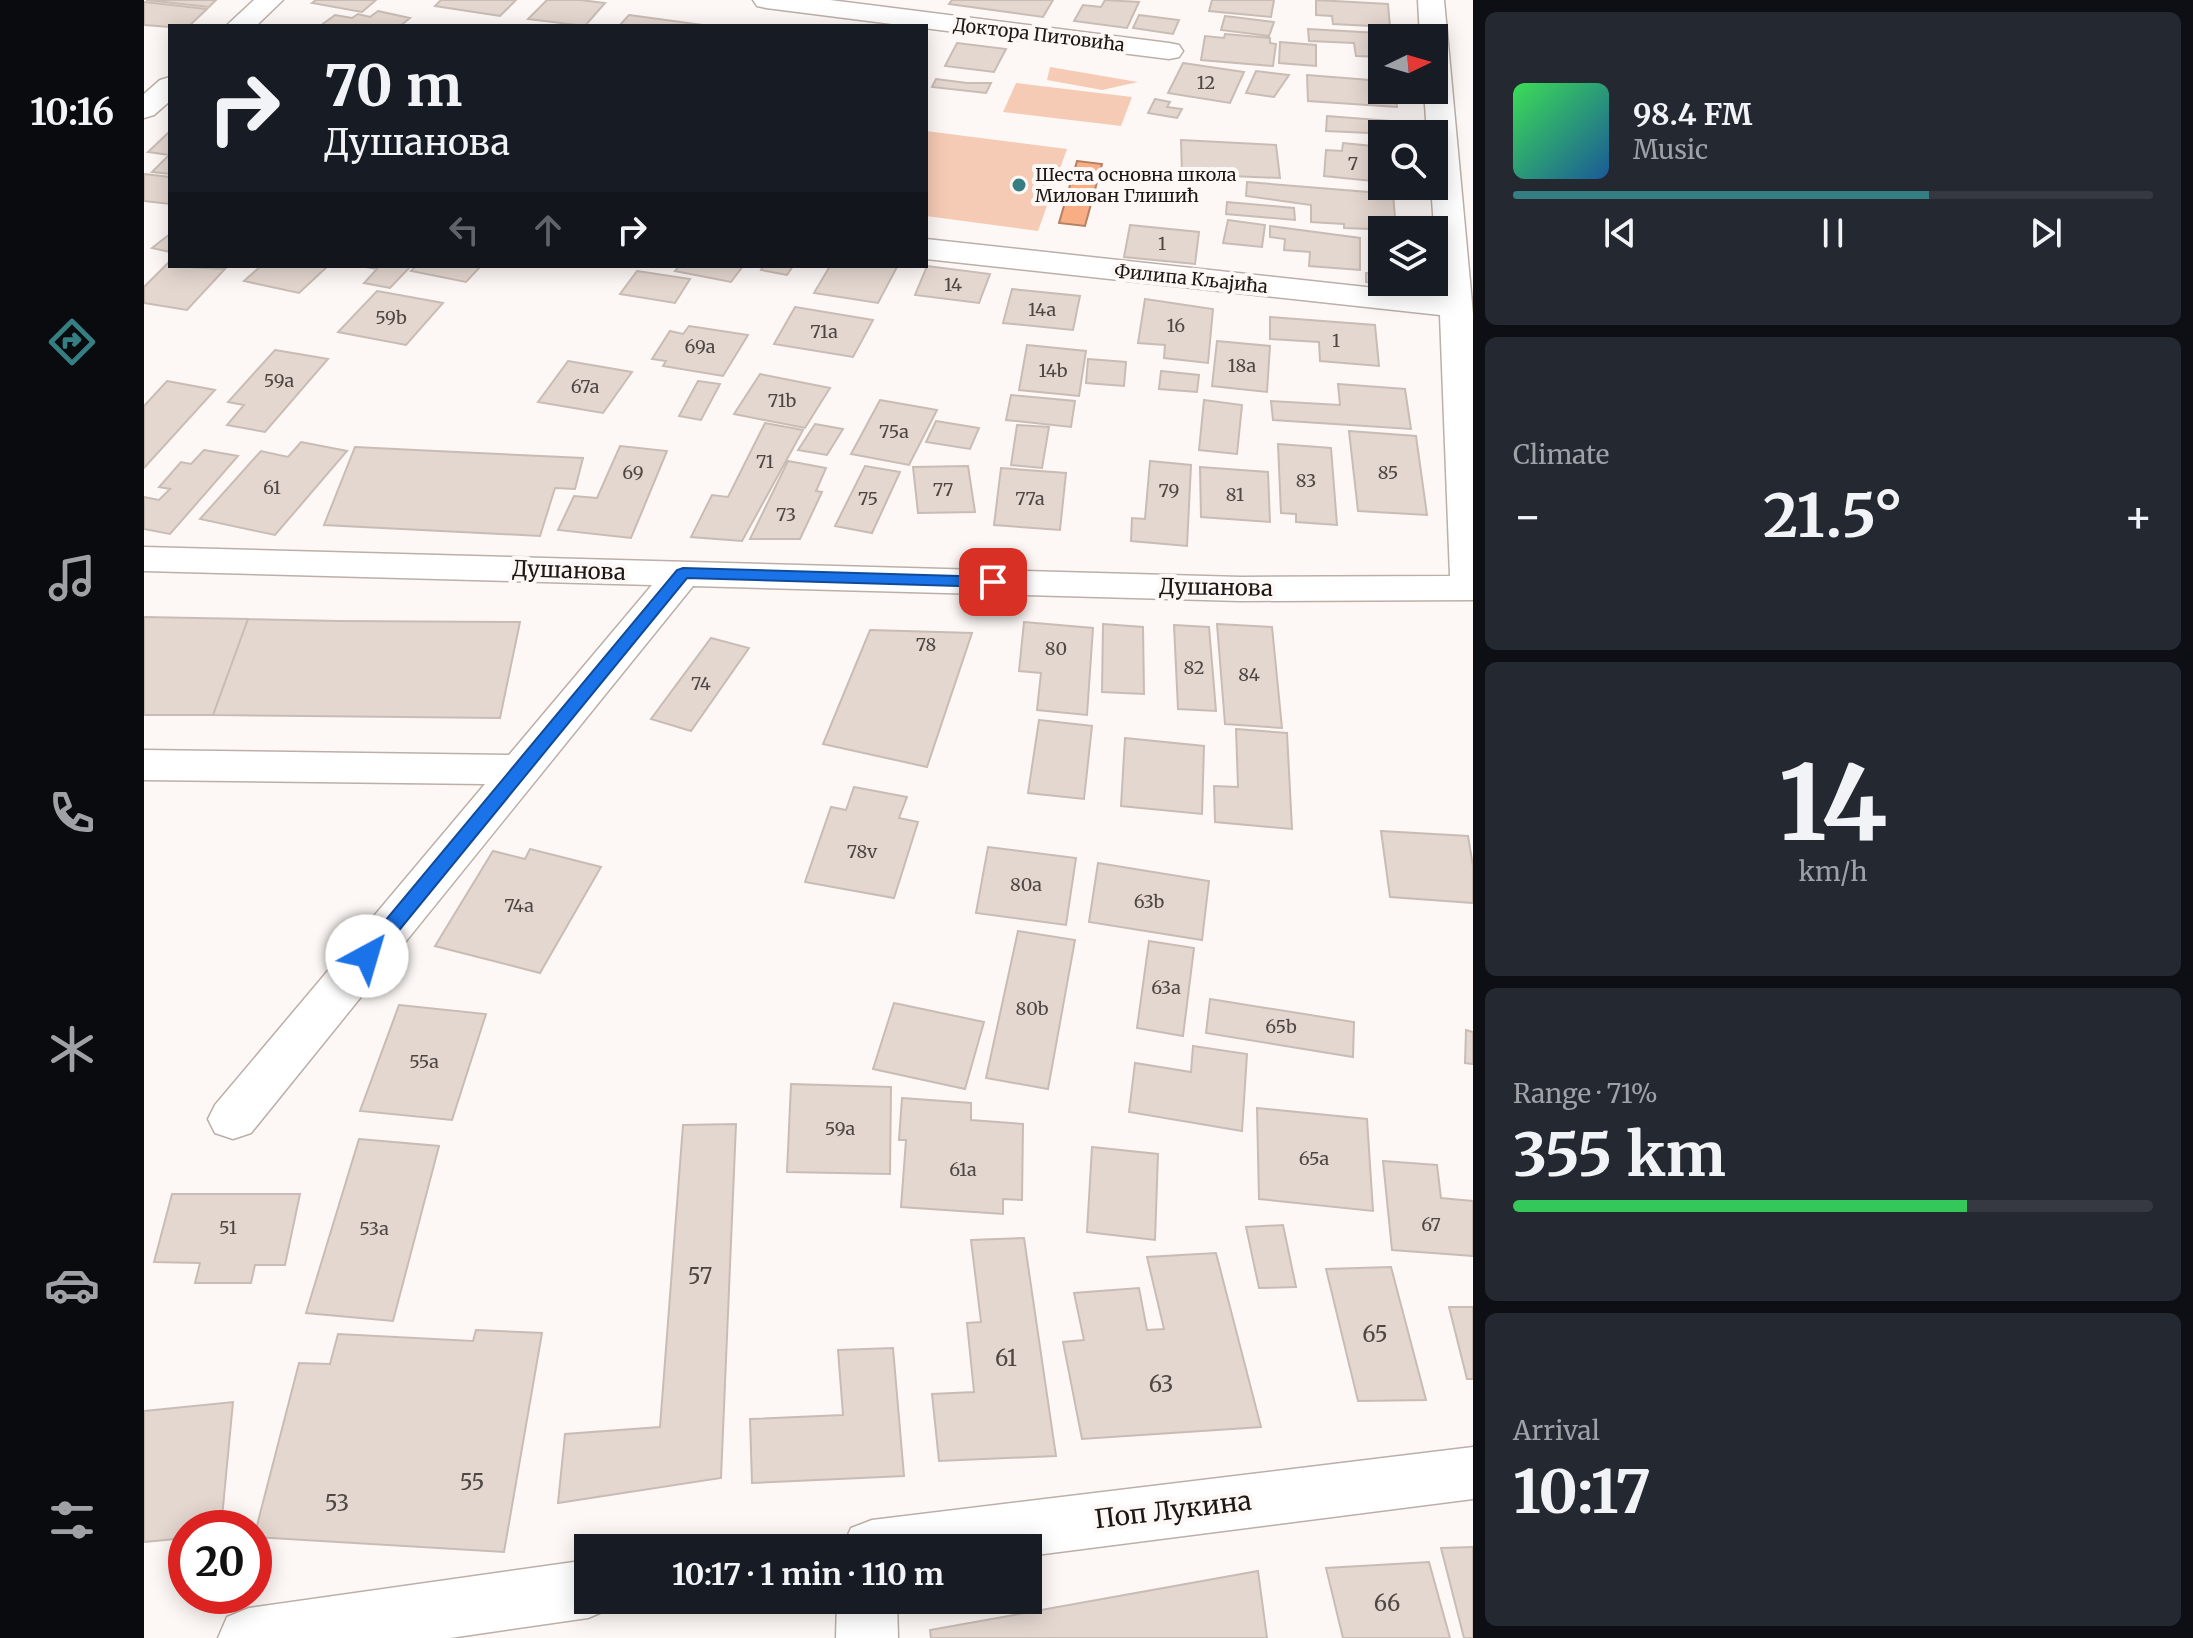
<!DOCTYPE html>
<meta charset="utf-8">
<style>
body{margin:0;font-family:Merriweather,serif;background:#242831;color:#f1f3f6;height:100vh;display:flex;flex-direction:column;font-size:30px;white-space:nowrap}
*{box-sizing:border-box;margin:0}
p{font-size:26px;color:#9ea1a6}
.icon{flex:none;width:44px;height:44px;fill:none;stroke:currentColor;stroke-width:2;stroke-linecap:round;stroke-linejoin:round}
.map{position:relative;flex:1;overflow:hidden}
.details{display:flex;flex-direction:column;gap:12px;padding:12px;background:#0d0f14;width:720px}
.details>*{flex:none}
.top-card{position:absolute;left:24px;top:24px;width:760px;height:244px;border-radius:0px;box-shadow:0 4px 20px #0003;background:#171b24;color:#f1f3f6;overflow:hidden}
.needle{width:52px;rotate:85deg}
.buttons{position:absolute;left:1224px;top:24px;display:grid;gap:16px}
.buttons a{display:grid;place-items:center;width:80px;height:80px;border-radius:0px;background:#171b24;box-shadow:0 4px 20px #0003;font-size:40px}
.speed{position:absolute;left:24px;top:1510px;display:flex;gap:16px;font-size:40px;font-weight:700;text-align:center}
.speed>*{display:grid;place-content:center;width:104px;height:104px;border-radius:50%;background:#171b24;box-shadow:0 4px 20px #0003;line-height:1}
.speed .limit{border:12px solid #d22;background:#fff;color:#111}
.pin{position:absolute;display:grid;place-items:center;width:68px;height:68px;color:#fff;margin:-34px;border-radius:16px;box-shadow:0 4px 12px #0006}
.me{position:absolute;width:88px;margin:-44px;rotate:39deg;stroke-linejoin:round;filter:drop-shadow(0 0 6px #0008)}
.turn{display:flex;align-items:center;gap:28px;height:168px;padding:0 24px;font-size:36px}
.turn .icon{width:104px;height:104px;stroke-width:2.5}
.turn b{display:block;font-size:56px;line-height:68px}
.lanes{display:flex;align-items:center;height:76px;padding:0 24px;background:#0003;justify-content:center;gap:40px;direction:ltr}
.lanes .off{opacity:.35}
.big{font-size:60px;font-weight:700;line-height:1.1}
.details .widget{flex:1;display:flex;flex-direction:column;justify-content:center;gap:12px;min-width:0;padding:0 28px;border-radius:12px;background:#242831}
.details .dial{align-items:center;gap:0}
.dial b{font-size:104px;line-height:1}
.song{display:flex;align-items:center;gap:24px}
.cover{width:96px;height:96px;border-radius:12px;background:linear-gradient(135deg,hsl(130 70% 55%),hsl(210 70% 35%))}
.played{height:8px;border-radius:4px;background:linear-gradient(90deg,#357e82 65%,#363941 65%)}
.keys{display:flex;justify-content:space-around;direction:ltr}
.heat{display:flex;justify-content:space-between;align-items:center;font-size:44px;direction:ltr}
.charge{height:12px;border-radius:6px;background:linear-gradient(90deg,#34c759 71%,#363941 0)}
.trip{position:absolute;left:430px;top:1534px;width:468px;height:80px;border-radius:0px;background:#171b24;box-shadow:0 4px 20px #0003;font-weight:700;line-height:80px;text-align:center}
main{display:flex;flex:1;min-height:0}
.tabs{display:flex;flex-direction:column;width:144px;justify-content:space-around;align-items:center;background:#090b0e;color:#9ea1a6}
.tabs .icon{width:56px;height:56px}
.tabs .active{color:#357e82}
.tabs b{font-size:36px;color:#f1f3f6}
.map>svg:first-child{display:block}
.green{fill:#f6cbb5}
.water{fill:#f8ad85;stroke:#b68063;stroke-width:2}
.building{fill:#e4d7d0;stroke:#c9bcb5;stroke-width:2}
.lines{fill:none;stroke-linecap:round;stroke-linejoin:round}
.minor-casing{stroke:#bcafa8;stroke-width:3}
.minor{fill:#fff;fill-rule:evenodd}
.route{fill:#1a73e8;stroke:#114b97;stroke-width:2}
.poi-dot{fill:#357e82;stroke:#fdf8f5;stroke-width:3}
.labels{text-anchor:middle;stroke-width:8;stroke-linejoin:round;paint-order:stroke}
.far-street-label{font-size:18px;fill:#1c1714;stroke:#fdf8f5}
.number-label{font-size:18px;fill:#4e4743}
.far-poi-label{font-size:18px;fill:#1c1714;stroke:#fdf8f5;text-anchor:start}
.street-label{font-size:22px;fill:#1c1714;stroke:#fdf8f5}
.near-number-label{font-size:22px;fill:#4e4743}
.near-street-label{font-size:26px;fill:#1c1714;stroke:#fdf8f5}
</style>
<main>
<nav class="tabs">
<b>10:16</b>
<svg class="icon active" aria-label="directions" viewBox="0 0 24 24"><path d="M12 3l9 9-9 9-9-9zM9 14v-3h6M13 9l2 2-2 2"/></svg>
<svg class="icon" aria-label="music" viewBox="0 0 24 24"><path d="M9 18V5l10-2v13"/><circle cx="6" cy="18" r="3"/><circle cx="16" cy="16" r="3"/></svg>
<svg class="icon" aria-label="phone" viewBox="0 0 24 24"><path d="M5 4h4l2 5-3 2q2 4 5 5l2-3 5 2v4C11 20 4 13 5 4z"/></svg>
<svg class="icon" aria-label="climate" viewBox="0 0 24 24"><path d="M12 3v18M4 7l16 10M4 17L20 7"/></svg>
<svg class="icon" aria-label="car" viewBox="0 0 24 24"><path d="M5 17H2v-5l4-1 3-4h7l3 4 3 1v5h-3M9 17h6M6 11h13"/><circle cx="7" cy="17" r="2"/><circle cx="17" cy="17" r="2"/></svg>
<svg class="icon" aria-label="filters" viewBox="0 0 24 24"><path d="M4 7h16M4 17h16"/><circle cx="9" cy="7" r="2"/><circle cx="15" cy="17" r="2"/></svg>
</nav>
<div class="map">
<svg width="1329" height="1638" viewBox="0 0 1329 1638">
<rect width="100%" height="100%" fill="#fdf8f5"/>
<path class="green" d="M906,67L994,82L958,90L903,80Z
M872,83L988,97L977,126L859,112Z
M782,131L923,149L894,231L782,216Z"/>
<path class="water" d="M933,161L958,164L941,226L915,223Z"/>
<path class="building" d="M2,0H72L65,7Z
M172,0H232L218,12L168,3Z
M297,0H372L356,16L291,6Z
M403,0H436L461,3L441,26L384,19Z
M808,0H909L899,17L805,4Z
M961,0L995,2L983,28L930,21L939,5L957,7Z
M1068,0H1130L1127,17L1065,11Z
M1172,0L1244,4L1246,27L1189,24L1188,16L1172,15Z
M0,2L63,9L45,26L26,27L0,25Z
M234,11L266,18L256,26H176L191,15L208,18L214,14L226,17Z
M485,15L566,26H475Z
M995,15L1035,20L1029,34L989,28Z
M1081,16L1130,22L1125,36L1077,30Z
M1164,29L1235,33L1238,57L1212,56L1210,43L1165,41Z
M1081,34L1126,38V43L1132,44L1129,66L1057,60L1061,36L1080,38Z
M1136,42L1172,45V66L1135,63Z
M813,43L862,49L850,72L801,66Z
M1039,63L1100,72L1086,103L1024,93Z
M1112,71L1145,75L1130,97L1102,93Z
M1163,75L1238,81V90H1251L1253,107L1164,101Z
M792,79L823,83H847L842,93L788,87Z
M1011,99L1026,102L1023,107L1038,109L1033,118L1004,113Z
M1183,116L1246,121L1247,134L1182,131Z
M26,131V155L4,152Z
M1037,140L1132,145L1136,178L1038,174Z
M1199,143L1238,147V182L1180,176L1182,150L1198,151Z
M23,157H26V174L8,172Z
M0,174L26,177V204L0,201Z
M1103,182L1249,194L1252,230L1200,228V224L1167,222V205L1102,196Z
M1083,202L1150,208L1151,220L1082,214Z
M1084,220L1121,225L1118,247L1079,243Z
M986,225L1055,232L1051,264L980,257Z
M1126,226L1216,238V270L1165,266L1166,252L1140,250L1141,239L1126,237Z
M26,234V252L8,248Z
M26,261V266L81,269L43,310L0,303V287Z
M117,266H184L155,293L100,281Z
M216,266H267L246,288L220,283L233,269Z
M272,266H337L322,282L267,271Z
M535,266H599L587,282L531,271Z
M619,266H649L643,275L617,270Z
M686,266H744L753,267L734,303L670,293Z
M783,266L846,274L835,303L771,295Z
M493,271L546,279L531,303L476,294Z
M1222,273L1238,274V282H1259V285L1222,282Z
M868,289L936,296L929,330L859,323Z
M233,291L299,303L262,345L194,332Z
M1001,299L1069,309L1064,363L1020,358L1021,345L994,343Z
M651,307L729,320L709,357L630,344Z
M1126,317L1231,325L1235,366L1176,361L1175,342L1126,339Z
M545,326L604,335L579,376L519,366L522,361L508,359L526,331L539,334Z
M1073,341L1126,346L1123,392L1068,386Z
M883,345L942,351L935,396L875,390Z
M131,350L184,359L121,432L83,425L100,405L84,402Z
M944,359L982,362L980,386L942,383Z
M424,361L488,372L459,413L394,402Z
M1017,371L1055,375L1053,392L1015,389Z
M616,374L686,388L661,428L590,414Z
M23,381L71,390L0,468V406Z
M554,381L576,384L557,420L535,416Z
M1194,384L1261,389L1267,429L1129,420L1127,401L1196,405Z
M867,395L931,401L927,427L862,420Z
M736,400L793,410L765,465L707,454Z
M1060,400L1098,405L1093,454L1055,450Z
M792,421L835,428L826,449L782,442Z
M621,423L659,430L598,541L547,537L568,495L584,497Z
M671,424L699,429L683,455L654,450Z
M873,425L905,427L898,468L867,465Z
M1205,431L1272,436L1283,515L1214,511Z
M157,442L203,451L131,535L56,519L117,451L144,457Z
M1134,444L1187,448L1193,525L1152,522V514L1137,513Z
M476,446L523,451L487,538L414,530L430,496L453,498Z
M211,447L292,451L439,458L431,489L411,488L396,536L180,525Z
M60,450L94,456L26,534L0,529V497L15,500L26,489L15,487L37,462L47,464Z
M644,461L682,468L672,491L678,492L656,539H606Z
M1006,461L1047,465L1043,546L987,541L988,518L1001,519Z
M721,466L756,472L728,533L691,526Z
M824,466L831,512L774,513L769,467Z
M1056,467L1124,472L1126,522L1057,517Z
M857,468L922,473L916,530L850,525Z
M0,617L104,619L69,715H0Z
M104,619L195,621L376,622L356,718L69,715Z
M880,622L949,628L943,715L893,710L897,673L875,671Z
M959,624L999,627L1000,694L958,692Z
M1073,624L1128,627L1138,728L1081,724Z
M1030,625L1065,627L1072,711L1034,709Z
M726,630L828,633L783,767L679,744Z
M567,638L605,648L547,731L507,719Z
M895,720L948,726L940,799L884,793Z
M1092,729L1143,733L1148,829L1071,822L1070,786L1094,787Z
M981,738L1060,746L1058,814L977,806Z
M710,787L763,797L755,818L774,822L750,898L661,882L687,807L702,810Z
M1237,831L1324,836L1329,866V903L1246,897Z
M844,847L932,858L922,925L832,913Z
M386,849L457,867L396,973L291,946L349,851L381,859Z
M954,863L1065,881L1058,940L945,922Z
M874,931L931,940L904,1089L842,1078Z
M1005,941L1050,948L1039,1036L993,1028Z
M1066,999L1210,1022L1209,1057L1062,1033Z
M750,1003L840,1022L821,1089L729,1069Z
M255,1005L342,1014L308,1120L216,1111Z
M1322,1030L1329,1032V1064L1321,1063Z
M1049,1046L1103,1054L1098,1131L985,1112L991,1063L1047,1072Z
M647,1084L747,1087L746,1174L643,1172Z
M758,1098L827,1103V1120L879,1124L878,1200L859,1199V1214L757,1207L762,1140H755Z
M1113,1108L1223,1119L1229,1211L1115,1199Z
M592,1124L577,1478L414,1503L421,1434L516,1427L539,1125Z
M215,1139L295,1146L249,1321L162,1313Z
M948,1147L1014,1154L1011,1240L943,1232Z
M1239,1161L1293,1165L1297,1198L1329,1201V1256L1248,1250Z
M28,1194H156L141,1265H111L107,1283H51L56,1263L10,1262Z
M1139,1225L1152,1287L1115,1288L1102,1227Z
M880,1238L912,1456L795,1461L788,1394L830,1392L823,1323L837,1322L827,1240Z
M1072,1253L1117,1427L938,1439L919,1342L940,1340L930,1293L995,1288L1003,1330L1020,1329L1003,1257Z
M1247,1267L1282,1400L1214,1401L1182,1269Z
M1305,1307H1329V1379H1323Z
M332,1330L398,1333L360,1552L110,1537L155,1363L186,1364L194,1334L329,1341Z
M749,1348L760,1476L608,1483L606,1419L699,1415L694,1350Z
M89,1402L77,1528H42V1538L0,1542V1411Z
M1329,1547V1638H1320L1297,1548Z
M1285,1562L1306,1638H1199L1182,1568Z
M1114,1571L1123,1638H787L786,1630Z"/>
<g class="lines">
<defs>
<path id="minor" d="M110,0H139L112,26H82Z
M609,0H686L1025,43L1035,45L1039,51L1035,57L1025,59L622,8L613,6Z
M1274,0H1300L1329,314V600L1097,601L549,586L107,1133L89,1139L71,1133L64,1119L71,1105L341,784L0,780V750L365,755L508,585L0,571V547L1097,577L1306,576L1296,315L782,259V239L1295,295L1287,186H1290V134H1283L1280,90H1290V38H1276Z
M26,77V101L10,115L0,118V94L16,80Z
M1329,1447V1499L884,1556V1548H698L707,1528L728,1520Z
M444,1560V1600H469L465,1609L444,1618L306,1638H74L83,1617L105,1608Z
M693,1600H753L754,1638H692Z"/>
</defs>
<use href="#minor" class="minor-casing"/>
<use href="#minor" class="minor"/>
</g>
<path class="route" d="M539,568L849,577L857,582L849,587L543,578L230,961H216L214,956L216,951L533,570Z"/>
<circle class="poi-dot" cx="875" cy="185" r="8"/>
<g class="labels">
<g class="far-street-label">
<text transform="translate(895 35) rotate(7)" y="6">Доктора Питовића</text>
<text transform="translate(1047 279) rotate(6)" y="6">Филипа Кљајића</text>
</g>
<g class="number-label">
<text x="1062" y="89">12</text>
<text x="1209" y="170">7</text>
<text x="1018" y="250">1</text>
<text x="809" y="291">14</text>
<text x="898" y="316">14a</text>
<text x="247" y="324">59b</text>
<text x="1032" y="332">16</text>
<text x="680" y="338">71a</text>
<text x="1192" y="347">1</text>
<text x="556" y="353">69a</text>
<text x="1098" y="372">18a</text>
<text x="909" y="377">14b</text>
<text x="135" y="387">59a</text>
<text x="441" y="393">67a</text>
<text x="638" y="407">71b</text>
<text x="750" y="438">75a</text>
<text x="621" y="468">71</text>
<text x="489" y="479">69</text>
<text x="1244" y="479">85</text>
<text x="1162" y="487">83</text>
<text x="128" y="494">61</text>
<text x="799" y="496">77</text>
<text x="1025" y="497">79</text>
<text x="1091" y="501">81</text>
<text x="724" y="505">75</text>
<text x="886" y="505">77a</text>
<text x="642" y="521">73</text>
<text x="782" y="651">78</text>
<text x="912" y="655">80</text>
<text x="1050" y="674">82</text>
<text x="1105" y="681">84</text>
<text x="557" y="690">74</text>
<text x="718" y="858">78v</text>
<text x="882" y="891">80a</text>
<text x="1005" y="908">63b</text>
<text x="375" y="912">74a</text>
<text x="1022" y="994">63a</text>
<text x="888" y="1015">80b</text>
<text x="1137" y="1033">65b</text>
<text x="280" y="1068">55a</text>
<text x="696" y="1135">59a</text>
<text x="1170" y="1165">65a</text>
<text x="819" y="1176">61a</text>
<text x="1287" y="1231">67</text>
<text x="84" y="1234">51</text>
<text x="230" y="1235">53a</text>
</g>
<g class="far-poi-label">
<text x="891" y="181">Шеста основна школа<tspan x="891" dy="21">Милован Глишић</tspan></text>
</g>
<g class="street-label">
<text transform="translate(425 570) rotate(2)" y="8">Душанова</text>
<text transform="translate(1072 587) rotate(1)" y="8">Душанова</text>
</g>
<g class="near-number-label">
<text x="556" y="1284">57</text>
<text x="1231" y="1342">65</text>
<text x="862" y="1366">61</text>
<text x="1017" y="1392">63</text>
<text x="328" y="1490">55</text>
<text x="193" y="1511">53</text>
<text x="1243" y="1611">66</text>
</g>
<g class="near-street-label">
<text transform="translate(1029 1510) rotate(-7)" y="9">Поп Лукина</text>
</g>
</g>
</svg>
<div class="buttons">
<a><svg class="needle" viewBox="-14 -14 28 28"><path d="M0-13l5 13h-10z" fill="#e53935"/><path d="M0 13l5-13h-10z" fill="#9ea1a6"/></svg></a>
<a><svg class="icon" aria-label="search" viewBox="0 0 24 24"><circle cx="10" cy="10" r="6"/><path d="M15 15l6 6"/></svg></a>
<a><svg class="icon" aria-label="layers" viewBox="0 0 24 24"><path d="M12 4l9 5-9 5-9-5zM3 14l9 5 9-5"/></svg></a>
</div>
<div class="speed"><div class="limit">20</div></div>
<div class="pin" style="left:849px;top:582px;background:#d93025"><svg class="icon" aria-label="arrive" viewBox="0 0 24 24"><path d="M6 21V4h12l-3 4 3 4H6"/></svg></div>
<svg class="me" style="left:223px;top:956px" viewBox="-20 -20 40 40"><circle r="19" fill="#fff"/><path d="M0-13L10 11 0 6-10 11z" fill="#1a73e8"/></svg>
<div class="trip">10:17 · 1 min · 110 m</div>
<div class="top-card">
<div class="turn"><svg class="icon" aria-label="right" viewBox="0 0 24 24"><path d="M7 20v-9h11M14 6l5 5-5 5"/></svg><div><b>70 m</b>Душанова</div></div>
<div class="lanes"><svg class="icon off" aria-label="left" viewBox="0 0 24 24"><path d="M17 20v-9H6M10 6l-5 5 5 5"/></svg><svg class="icon off" aria-label="ahead" viewBox="0 0 24 24"><path d="M12 20V5M6 11l6-6 6 6"/></svg><svg class="icon" aria-label="right" viewBox="0 0 24 24"><path d="M7 20v-9h11M14 6l5 5-5 5"/></svg></div>
</div>
</div>
<section class="details">
<div class="widget">
<div class="song"><i class="cover"></i><div><b>98.4 FM</b><p>Music</p></div></div>
<div class="played"></div>
<div class="keys"><svg class="icon" aria-label="previous" viewBox="0 0 24 24"><path d="M18 5L8 12l10 7zM5 5v14"/></svg><svg class="icon" aria-label="pause" viewBox="0 0 24 24"><path d="M8 5v14M16 5v14"/></svg><svg class="icon" aria-label="next" viewBox="0 0 24 24"><path d="M6 5l10 7-10 7zM19 5v14"/></svg></div>
</div>
<div class="widget"><p>Climate</p>
<div class="heat"><a>−</a><b class="big">21.5°</b><a>+</a></div>
</div>
<div class="widget dial"><b>14</b><p>km/h</p></div>
<div class="widget"><p>Range · 71%</p><b class="big">355 km</b><div class="charge"></div></div>
<div class="widget"><p>Arrival</p><b class="big">10:17</b></div>
</section>
</main>
